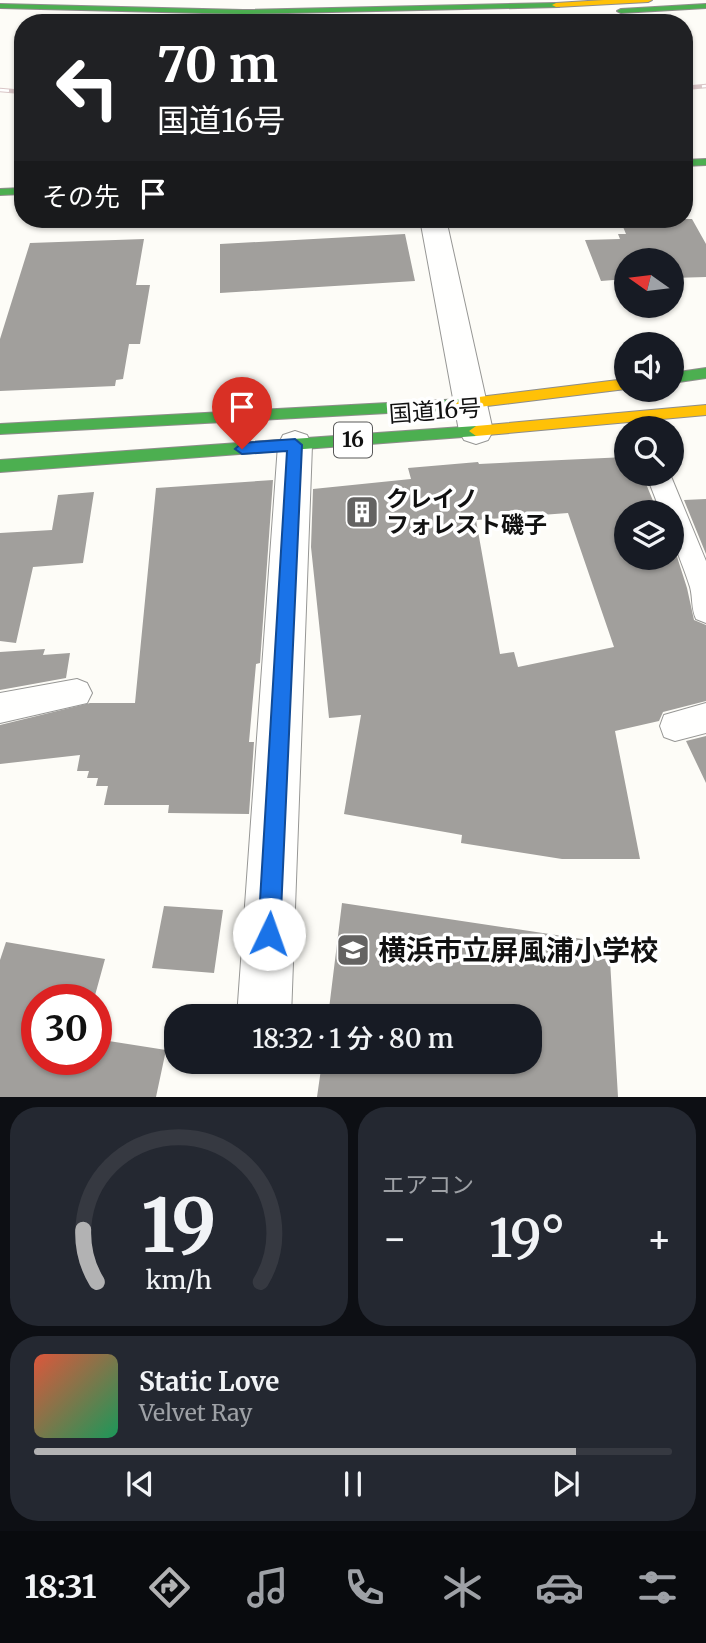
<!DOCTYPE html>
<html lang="ja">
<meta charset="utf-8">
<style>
body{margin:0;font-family:Merriweather,"Noto Sans JP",serif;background:#242831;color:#f1f3f6;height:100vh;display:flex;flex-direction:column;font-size:26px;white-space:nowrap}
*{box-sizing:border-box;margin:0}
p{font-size:23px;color:#9ea1a6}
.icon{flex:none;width:38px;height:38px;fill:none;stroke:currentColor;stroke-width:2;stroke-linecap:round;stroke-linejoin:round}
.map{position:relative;height:1097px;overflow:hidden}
.details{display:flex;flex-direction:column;gap:10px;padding:10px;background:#0d0f14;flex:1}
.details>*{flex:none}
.banner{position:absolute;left:14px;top:14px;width:679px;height:214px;border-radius:28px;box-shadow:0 2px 5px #0004;background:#202124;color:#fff;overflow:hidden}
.needle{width:46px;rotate:284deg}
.tools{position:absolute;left:614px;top:248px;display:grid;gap:14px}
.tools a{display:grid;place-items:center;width:70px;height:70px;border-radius:50%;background:#171b24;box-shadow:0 2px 5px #0004;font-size:35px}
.speed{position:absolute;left:21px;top:984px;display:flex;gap:14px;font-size:35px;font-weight:700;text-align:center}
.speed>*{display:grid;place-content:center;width:91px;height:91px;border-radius:50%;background:#171b24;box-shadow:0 2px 5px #0004;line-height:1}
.speed .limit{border:10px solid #d22;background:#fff;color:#111}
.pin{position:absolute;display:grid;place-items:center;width:60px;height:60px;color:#fff;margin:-72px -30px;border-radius:50% 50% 50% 0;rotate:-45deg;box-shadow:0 0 7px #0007}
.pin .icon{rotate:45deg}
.me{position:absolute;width:77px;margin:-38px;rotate:3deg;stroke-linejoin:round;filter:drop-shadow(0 0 5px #0008)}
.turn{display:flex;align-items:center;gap:24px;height:147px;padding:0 28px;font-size:32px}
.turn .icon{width:91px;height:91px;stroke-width:2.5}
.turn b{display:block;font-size:49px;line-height:60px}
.then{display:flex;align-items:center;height:66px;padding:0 28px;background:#0003;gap:14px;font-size:26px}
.big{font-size:52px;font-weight:600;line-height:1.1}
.details .widget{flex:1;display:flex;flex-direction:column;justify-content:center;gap:10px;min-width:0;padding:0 24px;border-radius:28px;background:#242831}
.details .dial{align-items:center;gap:0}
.dial svg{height:182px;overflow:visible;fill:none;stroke:#363941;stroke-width:7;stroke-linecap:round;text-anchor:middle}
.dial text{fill:#f1f3f6;stroke:none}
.song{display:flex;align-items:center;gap:21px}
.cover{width:84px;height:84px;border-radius:10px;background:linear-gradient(135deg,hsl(10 70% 55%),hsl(150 70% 35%))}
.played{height:7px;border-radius:4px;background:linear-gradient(90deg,#b2b2b3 85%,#363941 85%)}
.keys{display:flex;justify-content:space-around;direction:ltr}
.heat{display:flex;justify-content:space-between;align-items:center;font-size:38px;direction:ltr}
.details .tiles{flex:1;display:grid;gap:10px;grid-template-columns:1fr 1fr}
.widget:last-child{grid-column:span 2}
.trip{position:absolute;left:164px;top:1004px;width:378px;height:70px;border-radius:28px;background:#171b24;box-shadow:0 2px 5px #0004;font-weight:600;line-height:70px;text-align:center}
.dock{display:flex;height:112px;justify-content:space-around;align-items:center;background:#090b0e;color:#9ea1a6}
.dock .icon{width:49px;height:49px}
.dock .on{color:#b2b2b3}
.dock b{font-size:32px;color:#f1f3f6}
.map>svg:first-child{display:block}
.building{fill:#a19f9c;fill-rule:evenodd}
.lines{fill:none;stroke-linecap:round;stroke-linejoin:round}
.lane-casing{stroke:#979795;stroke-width:2}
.street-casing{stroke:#979795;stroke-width:2}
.fast-casing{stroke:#8e8d8b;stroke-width:2}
.slow-casing{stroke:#8e8d8b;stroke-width:2}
.lane{fill:#fffffe;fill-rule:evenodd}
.street{fill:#fffffe;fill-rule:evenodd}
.fast{fill:#4caf50;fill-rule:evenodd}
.slow{fill:#ffc107;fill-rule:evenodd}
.rail-casing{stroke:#d9c6c7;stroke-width:4.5}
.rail{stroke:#fff;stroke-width:2.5;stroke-dasharray:9;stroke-linecap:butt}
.route{fill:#1a73e8;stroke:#114b97;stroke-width:2}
.labels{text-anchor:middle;stroke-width:7;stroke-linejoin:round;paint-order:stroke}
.shield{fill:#fff;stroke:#585858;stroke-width:2}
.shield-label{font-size:21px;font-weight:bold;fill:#111}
.street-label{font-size:23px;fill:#111;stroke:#fff}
.poi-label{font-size:23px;font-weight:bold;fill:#111;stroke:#fff;text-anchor:start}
.near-poi-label{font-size:28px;font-weight:bold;fill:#111;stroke:#fff;text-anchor:start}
</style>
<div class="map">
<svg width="706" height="1097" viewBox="0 0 706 1097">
<rect width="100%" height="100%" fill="#fdfcf7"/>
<path class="building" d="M638,219H692L706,244V277L672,278V261H626V279L601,281L585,240L620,239L618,234H626L621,222L639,221Z
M405,234L415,281L220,293V244Z
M144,239L136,285H150L140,344H129L123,379L116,380L115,386L0,391V339L30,243Z
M626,457V474H642L658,513H626V558H672V541L687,588L694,620L706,625V701L663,712L659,721L615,731L640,859H562L461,843L462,835L344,814L361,715L329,718L311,547L313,489L411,479L408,468L478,462L479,464ZM568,513L614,647L518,667L514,652L500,654L476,520Z
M273,480L260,663L256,664L249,742H254L249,814L168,813L169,805H104L108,786H96L98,778H87L89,771H77L80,755L0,764V725L90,703H135L156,488Z
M94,492L83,563L33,567L16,643L0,641V533L52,530L58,495Z
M706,499V554L684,500Z
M45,649L43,655L70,653L66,678L0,690V652Z
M706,736V783L686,741Z
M342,903L609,943L618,1097H317L322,1062H530V1017H328Z
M164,906L223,910L214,973L152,968Z
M6,942L105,959L94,999H37V1059H96V1039L166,1050L156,1097H0V960Z"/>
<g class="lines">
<defs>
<path id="lane" d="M646,474H670L706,561V623L696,619C691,608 693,598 690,587C680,555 672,548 672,513H661Z
M77,679L87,683L92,693L87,703L0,723V693Z
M706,703V733L675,741L664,737L660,726L664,715Z"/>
<path id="street" d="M420,219H446L493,431L488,440L476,444L464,440L459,431Z
M295,431L307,435L312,445L291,1017H237L278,445L283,435Z"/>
<path id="fast" d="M556,3L559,7L243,14L0,8V4L243,10Z
M706,4V8L621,13L617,11L621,9Z
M706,159V165L684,166V160Z
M23,188V194L0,195V189Z
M706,368V378L672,383V373Z
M462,399L469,404L462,409L0,434V424Z
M476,426L483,431L476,436L0,472V460Z"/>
<path id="slow" d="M604,0H652L648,2L556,7L552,5L556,3Z
M626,379V389L462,409L455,404L462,399Z
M706,405V415L476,436L469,431L476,426Z"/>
</defs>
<use href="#lane" class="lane-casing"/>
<use href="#street" class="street-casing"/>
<use href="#fast" class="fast-casing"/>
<use href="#slow" class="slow-casing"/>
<use href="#lane" class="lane"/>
<use href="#street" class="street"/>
<use href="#fast" class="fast"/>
<use href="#slow" class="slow"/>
<defs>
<path id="rail" d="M684,88L706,86
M0,90L23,92"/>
</defs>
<use href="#rail" class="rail-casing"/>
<use href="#rail" class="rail"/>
</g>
<path class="route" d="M295,439L302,445L280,934L276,942L269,945L261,942L258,934L287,451L242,454L235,449L242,443Z"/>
<defs>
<symbol id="building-square" viewBox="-11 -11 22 22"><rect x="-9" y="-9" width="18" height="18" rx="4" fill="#646362" stroke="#fff"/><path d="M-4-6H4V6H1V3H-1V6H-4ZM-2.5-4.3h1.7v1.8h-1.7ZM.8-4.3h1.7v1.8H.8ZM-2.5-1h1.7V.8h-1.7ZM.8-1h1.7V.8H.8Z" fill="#fff"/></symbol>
<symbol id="school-square" viewBox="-11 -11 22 22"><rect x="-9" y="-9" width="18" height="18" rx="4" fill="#646362" stroke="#fff"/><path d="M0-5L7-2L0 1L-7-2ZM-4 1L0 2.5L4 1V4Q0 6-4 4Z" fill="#fff"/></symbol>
</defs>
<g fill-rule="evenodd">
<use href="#building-square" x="343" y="493" width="38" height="38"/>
<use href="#school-square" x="334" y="931" width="38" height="38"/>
</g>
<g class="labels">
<rect class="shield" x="334" y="422.5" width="38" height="35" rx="5"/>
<g class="shield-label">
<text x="353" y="447">16</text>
</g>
<g class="street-label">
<text transform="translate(435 411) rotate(-4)" y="8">国道16号</text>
</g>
<g class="poi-label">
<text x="386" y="507">クレイノ<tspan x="386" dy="26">フォレスト磯子</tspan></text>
</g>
<g class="near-poi-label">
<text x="378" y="960">横浜市立屏風浦小学校</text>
</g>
</g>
</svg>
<div class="tools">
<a><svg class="needle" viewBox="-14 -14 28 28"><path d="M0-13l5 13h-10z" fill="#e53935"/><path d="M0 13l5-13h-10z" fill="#9ea1a6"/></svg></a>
<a><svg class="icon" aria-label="sound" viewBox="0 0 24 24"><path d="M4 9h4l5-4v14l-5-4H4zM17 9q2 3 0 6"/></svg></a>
<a><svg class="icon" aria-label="search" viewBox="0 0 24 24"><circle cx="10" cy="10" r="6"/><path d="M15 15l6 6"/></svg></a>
<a><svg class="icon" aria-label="layers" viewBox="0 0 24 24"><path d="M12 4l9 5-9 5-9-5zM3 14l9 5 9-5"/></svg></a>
</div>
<div class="speed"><div class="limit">30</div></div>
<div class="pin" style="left:242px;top:449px;background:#d93025"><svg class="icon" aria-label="arrive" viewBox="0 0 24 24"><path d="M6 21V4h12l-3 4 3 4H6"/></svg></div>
<svg class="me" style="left:269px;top:934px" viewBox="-20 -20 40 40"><circle r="19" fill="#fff"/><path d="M0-13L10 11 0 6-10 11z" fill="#1a73e8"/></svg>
<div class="trip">18:32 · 1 分 · 80 m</div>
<div class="banner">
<div class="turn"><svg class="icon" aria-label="left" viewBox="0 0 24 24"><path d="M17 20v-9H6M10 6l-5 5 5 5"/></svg><div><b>70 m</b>国道16号</div></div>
<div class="then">その先<svg class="icon" aria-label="arrive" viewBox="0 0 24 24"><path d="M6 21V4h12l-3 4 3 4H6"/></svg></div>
</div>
</div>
<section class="details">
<div class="tiles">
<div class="widget dial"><svg viewBox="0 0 100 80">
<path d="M14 69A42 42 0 1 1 86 69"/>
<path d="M14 69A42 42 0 0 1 8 46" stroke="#b2b2b3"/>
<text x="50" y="56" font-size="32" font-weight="700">19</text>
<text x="50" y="72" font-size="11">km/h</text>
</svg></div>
<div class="widget"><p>エアコン</p>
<div class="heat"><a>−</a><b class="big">19°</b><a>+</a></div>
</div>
<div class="widget">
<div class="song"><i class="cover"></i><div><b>Static Love</b><p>Velvet Ray</p></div></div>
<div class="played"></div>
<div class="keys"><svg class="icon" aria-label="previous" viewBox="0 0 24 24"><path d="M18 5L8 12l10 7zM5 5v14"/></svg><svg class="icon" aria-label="pause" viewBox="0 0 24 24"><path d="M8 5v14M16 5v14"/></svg><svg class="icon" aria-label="next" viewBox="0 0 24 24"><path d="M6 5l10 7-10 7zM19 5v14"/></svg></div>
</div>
</div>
</section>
<nav class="dock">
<b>18:31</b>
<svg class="icon on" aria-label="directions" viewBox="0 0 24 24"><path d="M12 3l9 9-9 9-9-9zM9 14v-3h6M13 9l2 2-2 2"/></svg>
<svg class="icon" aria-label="music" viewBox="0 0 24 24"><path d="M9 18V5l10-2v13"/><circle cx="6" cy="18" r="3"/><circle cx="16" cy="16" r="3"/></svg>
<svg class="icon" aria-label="phone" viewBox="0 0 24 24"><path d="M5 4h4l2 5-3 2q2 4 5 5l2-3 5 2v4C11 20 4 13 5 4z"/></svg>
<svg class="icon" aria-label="climate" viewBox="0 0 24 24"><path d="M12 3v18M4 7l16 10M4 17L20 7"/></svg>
<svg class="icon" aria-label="car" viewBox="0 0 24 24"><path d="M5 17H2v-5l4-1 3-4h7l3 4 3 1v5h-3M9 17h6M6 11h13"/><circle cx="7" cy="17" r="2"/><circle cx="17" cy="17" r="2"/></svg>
<svg class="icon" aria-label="filters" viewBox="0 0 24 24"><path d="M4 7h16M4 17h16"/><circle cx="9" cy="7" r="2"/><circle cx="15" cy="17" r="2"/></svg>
</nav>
